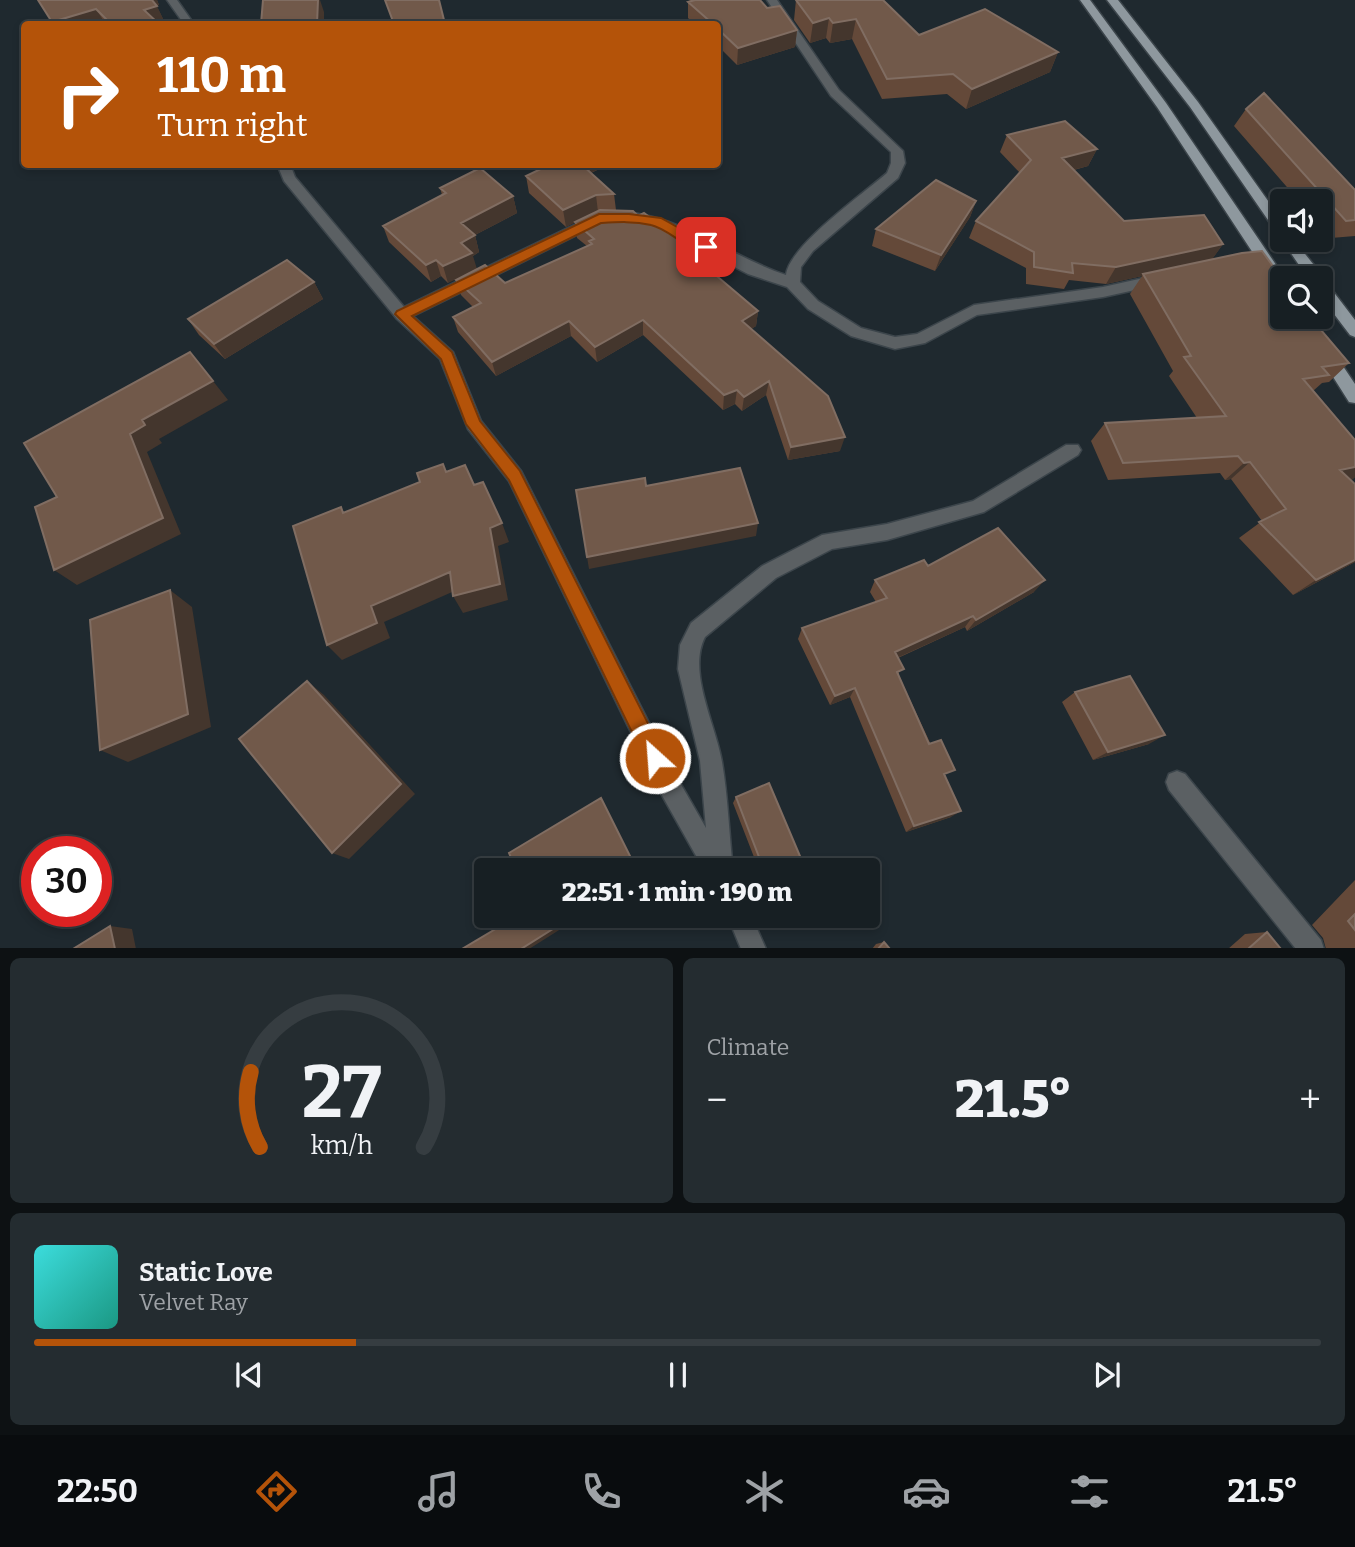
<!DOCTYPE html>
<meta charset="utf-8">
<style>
body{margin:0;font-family:Bitter,serif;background:#242c30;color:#f1f3f6;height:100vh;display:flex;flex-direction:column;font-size:26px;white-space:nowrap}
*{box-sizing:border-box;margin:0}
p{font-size:23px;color:#9ea2a6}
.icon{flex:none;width:38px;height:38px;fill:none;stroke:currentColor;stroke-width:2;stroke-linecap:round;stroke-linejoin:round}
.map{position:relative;height:948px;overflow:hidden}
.details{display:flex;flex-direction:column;gap:10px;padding:10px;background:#0d1113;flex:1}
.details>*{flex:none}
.top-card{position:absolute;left:21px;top:21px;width:700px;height:147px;border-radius:7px;box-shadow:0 4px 10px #0003,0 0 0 2px #363d41;background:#b45309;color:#fff;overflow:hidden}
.tools{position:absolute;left:1270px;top:189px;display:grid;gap:14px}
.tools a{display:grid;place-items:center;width:63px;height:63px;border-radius:7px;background:#171f23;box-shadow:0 4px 10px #0003,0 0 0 2px #363d41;font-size:35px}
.speed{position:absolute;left:21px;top:836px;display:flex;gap:14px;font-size:35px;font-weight:700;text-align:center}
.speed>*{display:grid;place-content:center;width:91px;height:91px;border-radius:50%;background:#171f23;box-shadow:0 4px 10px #0003,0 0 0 2px #363d41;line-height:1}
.speed .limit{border:10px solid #d22;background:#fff;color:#111}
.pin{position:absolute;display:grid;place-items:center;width:60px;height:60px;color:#fff;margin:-30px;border-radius:14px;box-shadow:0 4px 10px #0006}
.me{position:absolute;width:77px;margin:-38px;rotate:334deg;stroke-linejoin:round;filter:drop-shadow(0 0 5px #0008)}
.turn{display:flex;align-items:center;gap:24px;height:147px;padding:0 21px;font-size:32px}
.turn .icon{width:91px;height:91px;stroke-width:2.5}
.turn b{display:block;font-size:49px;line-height:60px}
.big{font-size:52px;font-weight:800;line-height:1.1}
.details .card{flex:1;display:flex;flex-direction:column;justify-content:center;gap:10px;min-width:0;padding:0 24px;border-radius:10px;background:#242c30}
.details .dial{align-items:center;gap:0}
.dial svg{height:182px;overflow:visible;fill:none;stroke:#363d41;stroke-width:7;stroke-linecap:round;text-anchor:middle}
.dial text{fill:#f1f3f6;stroke:none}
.song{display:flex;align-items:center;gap:21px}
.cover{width:84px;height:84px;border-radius:10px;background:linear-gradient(135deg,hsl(180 70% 55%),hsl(170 70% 35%))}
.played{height:7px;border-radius:4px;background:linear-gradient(90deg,#b45309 25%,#363d41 25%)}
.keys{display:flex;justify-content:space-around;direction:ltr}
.heat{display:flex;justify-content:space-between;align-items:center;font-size:38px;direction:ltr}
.details .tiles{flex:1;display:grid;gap:10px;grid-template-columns:1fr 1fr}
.card:last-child{grid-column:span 2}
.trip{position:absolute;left:474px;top:858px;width:406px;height:70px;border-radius:7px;background:#171f23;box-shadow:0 4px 10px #0003,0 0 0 2px #363d41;font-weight:800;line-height:70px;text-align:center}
.menu{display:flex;height:112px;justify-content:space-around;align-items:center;background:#090c0e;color:#9ea2a6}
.menu .icon{width:49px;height:49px}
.menu .selected{color:#b45309}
.menu b{font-size:32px;color:#f1f3f6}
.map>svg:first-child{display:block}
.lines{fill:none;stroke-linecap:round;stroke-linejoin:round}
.minor-casing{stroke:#3c454b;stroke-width:3}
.major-casing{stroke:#3c454b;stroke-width:3}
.minor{fill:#5b6063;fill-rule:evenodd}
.major{fill:#8e989e;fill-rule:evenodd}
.wall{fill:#644939}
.shaded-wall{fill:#44362d}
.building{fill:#71594a;stroke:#806d62;stroke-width:2}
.route{fill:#b45309;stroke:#753606;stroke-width:2}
</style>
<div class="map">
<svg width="1355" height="949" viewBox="0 0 1355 949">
<rect width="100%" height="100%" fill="#1f292f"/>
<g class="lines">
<defs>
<path id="minor" d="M167,0H177L194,24H184Z
M767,0H777L839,90L903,151L905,163L898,178L813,251L801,267L800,282L818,301L861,328L895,337L917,334L974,305L1103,287L1157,275L1164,280L1162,284L1103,297L977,315L925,343L895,349L851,336L808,309L787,287L748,274L653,225L628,221L626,218L633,213C687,220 734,258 786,275C789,246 863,194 887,173L891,163V152L831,96Z
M277,164H290L295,177L404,307L593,216H603V222L413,316L453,352L481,421L521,471L675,774L706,828L700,761L678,669L680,645L691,623L762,566L822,535L887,524L973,501L1066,445H1078L1081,450L1078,455L984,512L887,540L832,549L776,578L705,637C687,672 716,725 722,762C728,797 729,834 733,870H704L659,790L509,481L468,429L440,359L397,319L284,181Z
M1177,771L1185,774L1321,940L1324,949H1296L1169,790L1166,782L1169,774Z
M727,915H751L766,949H741Z"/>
<path id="major" d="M1080,0H1090L1166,103L1285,278L1283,292L1278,291L1157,107Z
M1107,0H1118L1198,102L1283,222V240H1294L1321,274L1322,281L1326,282L1355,320V337L1350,335L1321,297V278H1308L1190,107Z
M1295,317H1310L1355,384V403L1349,402Z"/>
</defs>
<use href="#minor" class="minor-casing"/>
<use href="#major" class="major-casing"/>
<use href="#minor" class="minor"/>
<use href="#major" class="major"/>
</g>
<path class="wall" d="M38,0H157L159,5H156L164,21L157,23L159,24H106Z
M689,0H760L767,8L797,30L795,47L737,65L718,46V24H694L688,18V2L690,1Z
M796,0L919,35L1058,52L1050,72L966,109L947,94L882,99L852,39L830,43L826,38L810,43L794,20Z
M1246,109L1355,190V236L1331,238L1321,227V201H1299L1234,126Z
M1007,135L1097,149L1088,166L1074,170L1124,221L1223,244L1212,259L1283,317L1349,363L1329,382L1322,383L1313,391L1355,440V477L1351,480L1355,484V562L1293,595L1239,538L1262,521L1231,479L1225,480L1220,473L1108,480L1091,441L1105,423L1197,418L1169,376L1173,371L1130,294L1142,276L1106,284L1069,280L1064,289L1026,284V268L969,238L976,221L1020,173L1000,152Z
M551,164H610L591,173L614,194L616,210L717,277L758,311L756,326L751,329L840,451L788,460L766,395L742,411L735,404L723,410L643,335L597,362L571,336L496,376L458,332L453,317L473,307L461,295L456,280L505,283L587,246L577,238L575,222L566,227L529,193L526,176Z
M440,188L513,196L517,213L475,235L479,252L473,256L448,283L441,276L431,282L389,242L383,226L442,195Z
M976,201L970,217L935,271L872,246L876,229Z
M314,282L323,299L225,359L199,335L188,319Z
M928,566L1034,592L967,631L965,627L898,658L899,676L946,777L951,817L906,832L850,697L830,705L798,639L802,628L876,602L870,592L875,580Z
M1075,692L1149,744L1093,760L1062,702Z
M736,797L803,870H759L733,803Z
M1355,880V949H1326L1323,938L1312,925Z
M1267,932L1281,949H1228L1245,934Z
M884,942L890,949H872L876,944Z"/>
<path class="shaded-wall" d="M151,0H157L159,5L155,6Z
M318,0H320L324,12V24H317Z
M157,6L164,21L152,24L144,10Z
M96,9L105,23L101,24H53L52,22Z
M829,18L826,38L810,43L813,23Z
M856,19L852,39L830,43L833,23Z
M797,30L795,47L737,65L738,48Z
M1058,52L1050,72L966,109L972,89Z
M1097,149L1088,166L1054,175L1062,158Z
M589,164H610L590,173Z
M596,195L598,212L566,227L563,210Z
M513,196L517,213L475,235L479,252L473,256L477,269L448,283L443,266L461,243V223Z
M976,201L970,217L935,271L941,255Z
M1223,244L1211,261L1143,274L1142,276L1106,284L1116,267Z
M436,260L441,276L431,282L426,265Z
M718,269L717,284L712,272Z
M314,282L323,299L225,359L214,344Z
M758,311L756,326L741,336L742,321Z
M643,320V335L597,362L595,347Z
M569,321L571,336L496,376L492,362Z
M213,381L228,400L159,439L162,443L147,452L181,534L77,585L54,570L130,434L142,420Z
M769,381L766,395L742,411L744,397Z
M737,390L735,404L723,410L724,395Z
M845,437L840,451L788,460L791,447Z
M1250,462L1231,479L1225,480L1244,463Z
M1355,467V477L1352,480L1318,487L1340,470Z
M502,523L509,542L498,546L508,600L463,613L453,596L490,528Z
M758,523L756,536L589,569L587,557Z
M1355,560V562L1293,595L1316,580Z
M450,572L459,589L384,622L390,638L342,660L327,645L371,606Z
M1045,580L1034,592L967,631L976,620Z
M170,590L192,607L211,727L128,762L100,750Z
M973,616L965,627L888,662L895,652Z
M307,681L324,695L415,794L349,859L332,853Z
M855,688L850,697L830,705L835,696Z
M1165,735L1149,744L1093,760L1108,752Z
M961,811L951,817L906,832L914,826Z
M575,915H583L529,949H521Z
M110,926L132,929L136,949H115Z"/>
<path class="building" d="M38,0H152L157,6L144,10L159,24H111L96,9L52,22Z
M263,0H318L317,24H261Z
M385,0H439L445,24H394Z
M695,0H760L767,8L780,6L797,30L738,48L718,29V24H713L688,2Z
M796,0H883L919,35L985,9L1058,52L972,89L953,74L887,79L856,19L833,23L829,18L813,23Z
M1264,93L1355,190V220L1346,221L1246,109Z
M1065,121L1097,149L1062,158L1124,221L1204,215L1223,244L1116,267L1072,263L1073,273L1034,267V252L976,221L1031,160L1007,135Z
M551,164H581L614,194L596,195L563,210L526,176Z
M480,168L513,196L461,223L475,235L461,243L472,253L443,266L436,260L426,265L383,226L446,193L440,188Z
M936,180L976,201L941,255L876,229Z
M600,210L633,211L638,216L644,213L718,269L712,272L758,311L742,321L828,396L845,437L791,447L769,381L744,397L737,390L724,395L643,320L595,347L569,321L492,362L453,317L481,303L456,280L485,265L505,283L592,244L589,241L594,239L575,222Z
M1262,251L1283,280V317H1310L1349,363L1322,367L1329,375L1303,379L1355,440V467L1340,470L1355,484V560L1316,580L1259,522L1286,509L1250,462L1244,463L1238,456L1123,463L1105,423L1226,416L1184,357L1191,356L1143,274L1242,253Z
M287,260L314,282L214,344L188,319Z
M190,352L213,381L142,420L145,425L130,434L163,518L54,570L35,507L57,497L24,443Z
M443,464L446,472L465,465L474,485L483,482L502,523L490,528L500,584L453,596L450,572L371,606L377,623L327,645L293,526L341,507L343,513L420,482L417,473Z
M740,468L758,523L587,557L576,490L645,478L646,486Z
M998,528L1045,580L976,620L973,616L895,652L904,669L897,672L929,744L941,740L955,770L944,774L961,811L914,826L855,688L835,696L802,628L887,598L875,580L924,560L928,566Z
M170,590L188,714L100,750L90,620Z
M1130,676L1165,735L1108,752L1075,692Z
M307,681L401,784L332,853L239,739Z
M769,783L805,868L802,870H764L736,797Z
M601,798L637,870H516L509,853Z
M1355,914V930L1348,921Z
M519,915H575L521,949H462Z
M110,926L115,949H73Z
M1267,932L1281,949H1248Z
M884,942L890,949H878Z"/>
<path class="route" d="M599,214H629L661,218L713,247L711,251C691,255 670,229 651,225C634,221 618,222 601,223L412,316L452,352L480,421L520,471L662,751L665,758L662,765L655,767L648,765L509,480L466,424L441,359L395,314L397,311Z"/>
</svg>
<div class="tools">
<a><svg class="icon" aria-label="sound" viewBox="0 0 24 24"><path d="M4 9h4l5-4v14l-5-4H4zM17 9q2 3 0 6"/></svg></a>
<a><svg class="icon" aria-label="search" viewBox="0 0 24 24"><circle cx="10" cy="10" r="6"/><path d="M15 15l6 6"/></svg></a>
</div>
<div class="speed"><div class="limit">30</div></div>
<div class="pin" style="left:706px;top:247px;background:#d93025"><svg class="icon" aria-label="arrive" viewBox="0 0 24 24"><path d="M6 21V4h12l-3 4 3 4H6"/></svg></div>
<svg class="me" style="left:655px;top:758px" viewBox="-20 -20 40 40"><circle r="17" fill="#b45309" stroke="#fff" stroke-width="3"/><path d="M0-11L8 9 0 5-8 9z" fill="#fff"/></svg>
<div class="trip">22:51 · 1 min · 190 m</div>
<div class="top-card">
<div class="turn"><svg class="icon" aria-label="right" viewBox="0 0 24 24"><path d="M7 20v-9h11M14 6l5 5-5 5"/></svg><div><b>110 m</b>Turn right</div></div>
</div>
</div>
<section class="details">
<div class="tiles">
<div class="card dial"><svg viewBox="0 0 100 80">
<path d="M14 69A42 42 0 1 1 86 69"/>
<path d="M14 69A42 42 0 0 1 10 36" stroke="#b45309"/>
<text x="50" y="56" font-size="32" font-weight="700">27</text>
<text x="50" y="72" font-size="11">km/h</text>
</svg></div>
<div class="card"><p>Climate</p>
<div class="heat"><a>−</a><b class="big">21.5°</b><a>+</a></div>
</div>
<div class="card">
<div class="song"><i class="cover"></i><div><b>Static Love</b><p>Velvet Ray</p></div></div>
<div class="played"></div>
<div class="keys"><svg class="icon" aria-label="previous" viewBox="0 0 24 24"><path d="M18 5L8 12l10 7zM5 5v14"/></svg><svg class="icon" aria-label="pause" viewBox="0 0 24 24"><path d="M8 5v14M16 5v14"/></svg><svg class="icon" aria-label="next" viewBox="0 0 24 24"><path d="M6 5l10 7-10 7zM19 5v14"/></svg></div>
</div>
</div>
</section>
<nav class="menu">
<b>22:50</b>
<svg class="icon selected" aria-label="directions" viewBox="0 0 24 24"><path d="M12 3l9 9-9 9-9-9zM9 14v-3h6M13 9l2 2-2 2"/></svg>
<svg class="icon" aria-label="music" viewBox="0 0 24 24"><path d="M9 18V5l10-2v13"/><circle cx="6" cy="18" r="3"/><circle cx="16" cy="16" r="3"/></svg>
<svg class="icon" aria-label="phone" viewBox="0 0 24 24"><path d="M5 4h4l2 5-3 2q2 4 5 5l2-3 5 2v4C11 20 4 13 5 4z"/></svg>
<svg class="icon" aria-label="climate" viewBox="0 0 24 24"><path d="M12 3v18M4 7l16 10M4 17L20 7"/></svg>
<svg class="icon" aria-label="car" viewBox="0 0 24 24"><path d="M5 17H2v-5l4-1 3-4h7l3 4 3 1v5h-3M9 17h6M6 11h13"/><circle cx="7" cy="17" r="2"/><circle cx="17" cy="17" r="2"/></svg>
<svg class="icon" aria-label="filters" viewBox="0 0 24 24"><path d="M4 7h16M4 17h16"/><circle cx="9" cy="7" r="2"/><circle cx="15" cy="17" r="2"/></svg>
<b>21.5°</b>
</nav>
